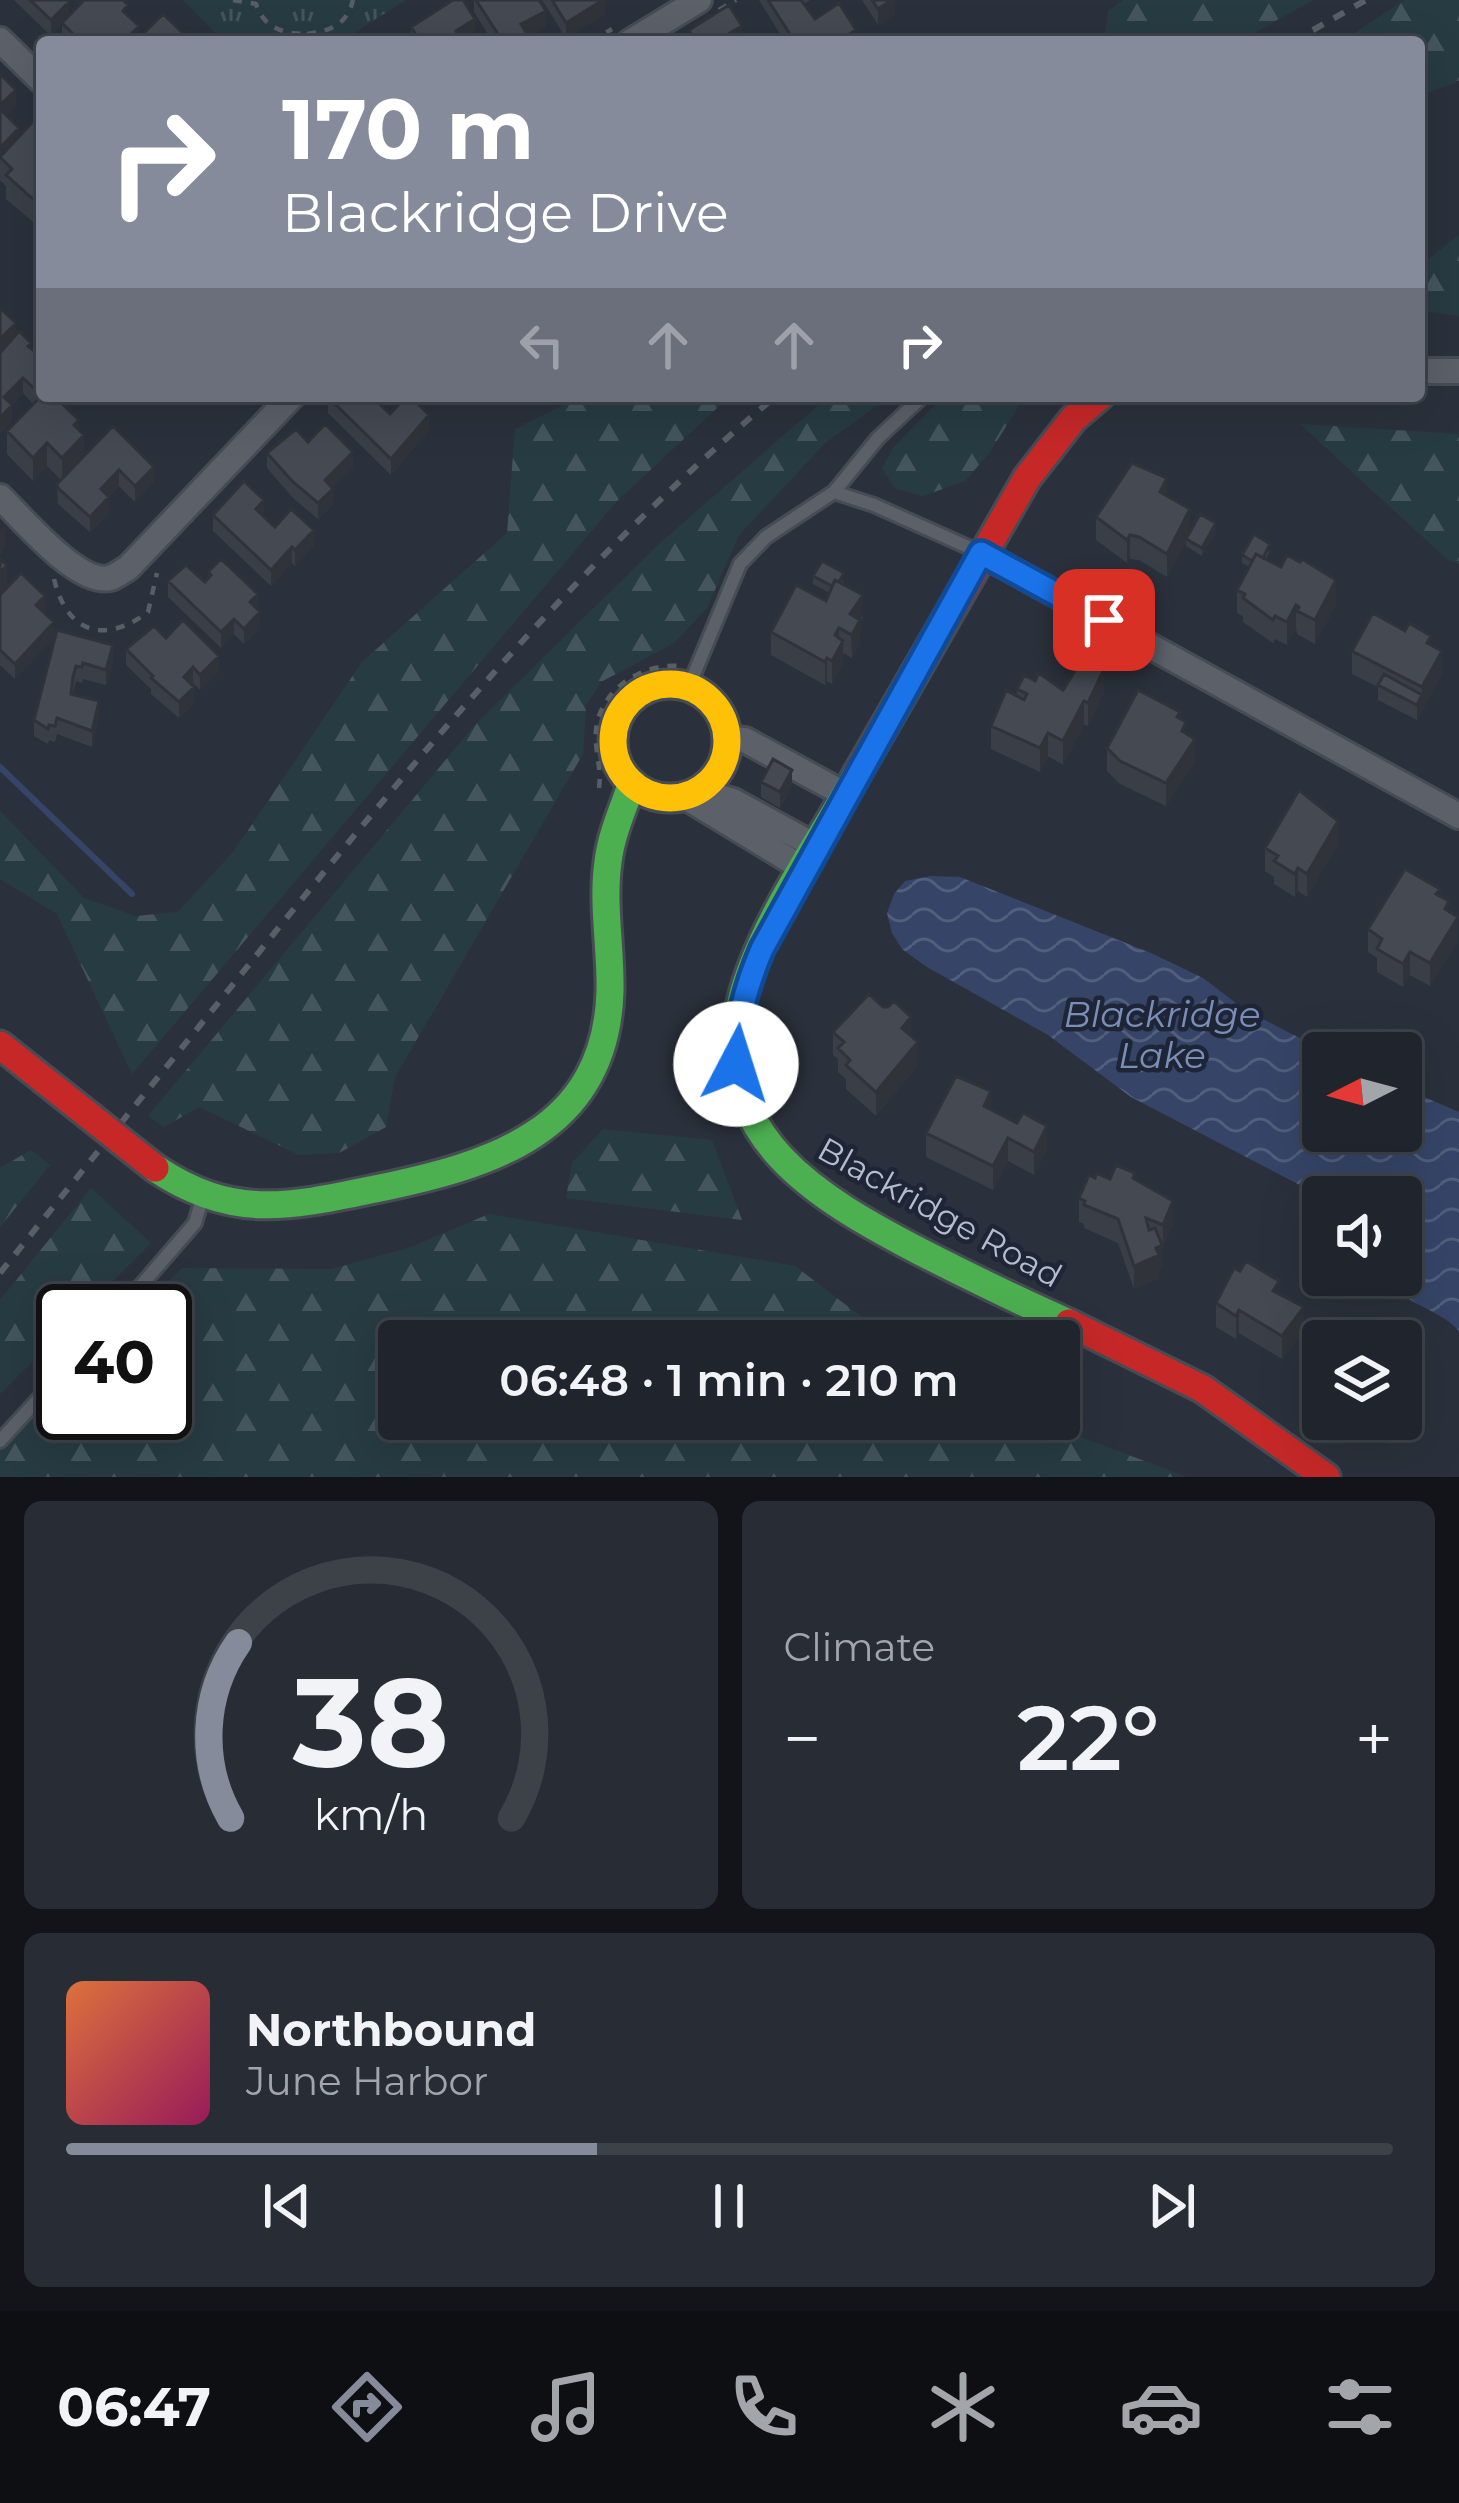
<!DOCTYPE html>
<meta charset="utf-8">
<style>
body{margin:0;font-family:Montserrat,sans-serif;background:#282d35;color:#f1f3f6;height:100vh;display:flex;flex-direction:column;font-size:45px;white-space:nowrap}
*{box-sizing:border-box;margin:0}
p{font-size:39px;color:#a2a5aa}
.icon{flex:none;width:66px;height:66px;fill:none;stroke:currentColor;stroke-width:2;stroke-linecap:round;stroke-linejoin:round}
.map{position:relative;height:1477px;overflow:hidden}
.sheet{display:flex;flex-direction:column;gap:24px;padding:24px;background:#121419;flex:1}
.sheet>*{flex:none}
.top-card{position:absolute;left:36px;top:36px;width:1389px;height:366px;border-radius:12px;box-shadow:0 12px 48px #0002,0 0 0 3px #3d4249;background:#858b9a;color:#fff;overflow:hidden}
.needle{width:78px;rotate:264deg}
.fabs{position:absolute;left:1302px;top:1032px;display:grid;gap:24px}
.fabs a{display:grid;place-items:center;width:120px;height:120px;border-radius:12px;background:#20252d;box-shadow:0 12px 48px #0002,0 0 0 3px #3d4249;font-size:60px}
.speed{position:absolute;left:36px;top:1284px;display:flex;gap:24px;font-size:60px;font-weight:700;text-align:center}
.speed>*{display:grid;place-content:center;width:156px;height:156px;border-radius:50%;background:#20252d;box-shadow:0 12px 48px #0002,0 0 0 3px #3d4249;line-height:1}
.speed .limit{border:6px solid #111;border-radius:18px;background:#fff;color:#111}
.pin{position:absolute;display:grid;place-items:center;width:102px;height:102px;color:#fff;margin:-51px;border-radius:24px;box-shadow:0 6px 18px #0006}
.me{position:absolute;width:132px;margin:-66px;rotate:5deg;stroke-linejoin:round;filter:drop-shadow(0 0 9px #0008)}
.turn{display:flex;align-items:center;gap:42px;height:252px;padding:0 48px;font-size:54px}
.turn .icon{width:156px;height:156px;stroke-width:2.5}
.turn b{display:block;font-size:84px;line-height:102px}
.lanes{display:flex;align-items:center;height:114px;padding:0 48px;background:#0003;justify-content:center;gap:60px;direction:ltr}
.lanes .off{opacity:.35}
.big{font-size:90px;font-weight:600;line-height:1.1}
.sheet .tile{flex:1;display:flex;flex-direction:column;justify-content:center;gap:18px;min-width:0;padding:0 42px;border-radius:18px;background:#282d35}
.sheet .dial{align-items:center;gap:0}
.dial svg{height:312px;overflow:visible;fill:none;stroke:#3d4249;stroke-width:7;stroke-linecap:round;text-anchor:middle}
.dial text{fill:#f1f3f6;stroke:none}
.song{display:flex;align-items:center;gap:36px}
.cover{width:144px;height:144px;border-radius:18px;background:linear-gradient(135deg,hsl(20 70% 55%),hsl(330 70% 35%))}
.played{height:12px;border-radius:6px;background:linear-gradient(90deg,#858b9a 40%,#3d4249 40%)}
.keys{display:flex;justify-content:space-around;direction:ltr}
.heat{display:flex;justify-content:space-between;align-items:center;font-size:66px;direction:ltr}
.sheet .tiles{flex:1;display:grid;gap:24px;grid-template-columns:1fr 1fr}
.tile:last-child{grid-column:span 2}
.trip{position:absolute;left:378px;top:1320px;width:702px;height:120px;border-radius:12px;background:#20252d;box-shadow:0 12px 48px #0002,0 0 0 3px #3d4249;font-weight:600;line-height:120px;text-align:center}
.tabs{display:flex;height:192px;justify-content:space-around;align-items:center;background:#0d0f12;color:#a2a5aa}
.tabs .icon{width:84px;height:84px}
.tabs .current{color:#858b9a}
.tabs b{font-size:54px;color:#f1f3f6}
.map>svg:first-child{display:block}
.grass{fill:url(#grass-tufts)}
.forest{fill:url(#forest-firs)}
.water{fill:url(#water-waves)}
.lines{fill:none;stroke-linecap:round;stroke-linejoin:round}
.stream{stroke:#364567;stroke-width:6}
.lane-casing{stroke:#474c54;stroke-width:18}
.street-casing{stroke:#474c54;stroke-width:30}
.fast-casing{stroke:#474c54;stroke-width:33}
.slow-casing{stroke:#474c54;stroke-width:33}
.jam-casing{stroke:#474c54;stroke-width:33}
.path{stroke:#595e66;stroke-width:4.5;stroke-dasharray:9 9;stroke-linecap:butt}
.lane{stroke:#5b6069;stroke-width:12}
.street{stroke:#5b6069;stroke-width:24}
.fast{stroke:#4caf50;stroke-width:27}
.slow{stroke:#ffc107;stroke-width:27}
.jam{stroke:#c62828;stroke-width:27}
.rail{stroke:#5a5e67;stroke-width:6;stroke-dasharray:12 12;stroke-linecap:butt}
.jam-bridge-casing{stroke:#474c54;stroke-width:33;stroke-linecap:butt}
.jam-bridge{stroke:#c62828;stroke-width:27}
.wall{fill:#3a3f47}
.shaded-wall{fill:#303339}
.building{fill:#444952;stroke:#303339;stroke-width:3}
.route-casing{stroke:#114b97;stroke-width:30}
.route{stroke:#1a73e8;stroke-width:21}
.labels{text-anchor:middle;stroke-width:9;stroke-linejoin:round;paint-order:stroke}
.street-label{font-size:33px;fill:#b5bccc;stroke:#1d2537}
.water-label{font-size:36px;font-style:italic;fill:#7b8eb6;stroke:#1d2537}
</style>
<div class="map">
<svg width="1459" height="1477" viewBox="0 0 1459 1477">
<defs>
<pattern id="grass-tufts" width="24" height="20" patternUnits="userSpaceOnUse" patternTransform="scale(3)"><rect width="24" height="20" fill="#273b43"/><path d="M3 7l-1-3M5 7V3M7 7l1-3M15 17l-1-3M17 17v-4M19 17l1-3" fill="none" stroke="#44555d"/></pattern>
<pattern id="forest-firs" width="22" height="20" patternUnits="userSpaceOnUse" patternTransform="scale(3)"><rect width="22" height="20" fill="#273b43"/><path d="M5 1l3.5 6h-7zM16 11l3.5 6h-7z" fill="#44555d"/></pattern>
<pattern id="water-waves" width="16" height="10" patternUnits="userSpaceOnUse" patternTransform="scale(3)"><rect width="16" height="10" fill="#364567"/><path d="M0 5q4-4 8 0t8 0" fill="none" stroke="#515e7c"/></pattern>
</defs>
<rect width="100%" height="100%" fill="#2b313c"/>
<path class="grass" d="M183,0H406L339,42H224Z"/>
<path class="forest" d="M1123,0H1313L1238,42H1104L1108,11Z
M1405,0H1459V81L1419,96V42H1341Z
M1459,235V316L1420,310L1419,267Z
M582,396H730L616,502L132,1074L57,914L0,879V811L84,898L135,916L178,912L234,851L362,662L507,533L515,429Z
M829,396H890L825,443L739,535L707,608L674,643L601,682L586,705L583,754L395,1077L386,1127L339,1153L299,1155L199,1107L164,1127L148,1116L474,726L659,544Z
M944,396H1025L990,452L965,481L923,496L896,489L882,469L893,448Z
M1300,424L1459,434V564L1448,560Z
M603,1129L712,1140L742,1220L566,1198L572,1163Z
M31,1150L50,1165L0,1227V1168Z
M91,1188L151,1243L83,1311H63V1331L0,1394V1300Z
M489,1214L795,1266L893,1341H399V1419H1033L1187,1477H0V1448L63,1386V1413H165V1311H139L182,1268L332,1269L411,1247Z"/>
<path class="water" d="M931,876L960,877L1151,953L1203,978L1245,1010L1329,1053H1323V1131H1401V1087L1459,1112V1331C1439,1308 1392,1299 1381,1275H1401V1197H1323L1131,1097L1048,1035L927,967L902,949L892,933L887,913L894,894L905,881Z"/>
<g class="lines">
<path class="stream" d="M0,767L132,894"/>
<defs>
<path id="lane" d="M834,492L878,438L923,396
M689,686L740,564L766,537L834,492L874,505L977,551
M119,1311L195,1223L202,1199
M0,1441L63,1372"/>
<path id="street" d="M0,40L42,81
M630,42L699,0
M1419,371H1459
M0,497C22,518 78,586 110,578C117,576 122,571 128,568L292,396
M981,553L1459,816
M728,739L745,740L846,795
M699,791L733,801L817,847
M684,796L804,869"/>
<path id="fast" d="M857,774C819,844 760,924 741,1002C709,1137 820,1199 921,1252C970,1277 1019,1301 1069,1323
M155,1168C232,1220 289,1207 375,1189C491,1165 606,1132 610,991C611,948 602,904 608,862C611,835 623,809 632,783"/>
<path id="slow" d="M613 741a57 57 0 1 1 114 0a57 57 0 1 1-114 0Z"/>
<path id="jam" d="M857,774L1027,478L1073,419L1100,396
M0,1045L63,1095
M1069,1323L1203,1389L1326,1477"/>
</defs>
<use href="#lane" class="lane-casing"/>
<use href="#street" class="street-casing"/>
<use href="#fast" class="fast-casing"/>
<use href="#slow" class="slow-casing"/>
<use href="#jam" class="jam-casing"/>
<path class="path" d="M233,0L256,4C264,28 283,34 307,34V42
M719,10L736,0
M307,34C330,31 347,25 353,0
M591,42L612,29
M54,579C67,633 104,645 148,612L157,573
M599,788C602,768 594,750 596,730C600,690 641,663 679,666"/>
<use href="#lane" class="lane"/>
<use href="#street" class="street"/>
<use href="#fast" class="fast"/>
<use href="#slow" class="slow"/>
<use href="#jam" class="jam"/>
<path class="rail" d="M1292,42L1366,0
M0,1273C93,1157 187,1042 280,926C433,738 589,552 776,396"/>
<defs>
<path id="jam-bridge" d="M63,1095L155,1168"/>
</defs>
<use href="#jam-bridge" class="jam-bridge-casing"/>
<use href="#jam-bridge" class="jam-bridge"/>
</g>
<path class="wall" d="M14,0H67L69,16H128L139,38L185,35L198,42H65L62,39V24L51,36Z
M474,0H539L546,27L529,36L532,42H493L474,12Z
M542,0H605V14L566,38Z
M759,0H810L804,4L815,19L856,42H785Z
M862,0H897L895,1V14L878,25Z
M411,27L475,34L463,42H411Z
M0,74L16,106L6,115L19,136L42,112L33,222L6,199V186L0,180Z
M16,335L31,348L42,396L79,429L84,455L154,482L135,502L119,486L109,497V513L90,532L58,504L57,484L61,480L47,466L33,481L7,454V431L33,404L23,393L12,405V421L0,433Z
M379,396L377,402L390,414L429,430L391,475L328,413V397Z
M308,442L353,467L332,488L333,504L318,519L293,498L267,468V453Z
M1167,497L1190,531H1216L1202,556L1186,546V541L1167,577L1139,560L1130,559L1127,563L1096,540V517Z
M213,515L264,516L275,527L314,546L295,566L292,563L271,586L213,531Z
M1270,551L1266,559L1336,604L1315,644L1297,634L1296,628L1287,645L1275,639L1273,643L1243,622V616L1237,613V590L1249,567L1242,563V555Z
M0,559L7,587L45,612L44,613L54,638L15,679L0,665Z
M208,572L258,610L260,628L244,644L234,634L221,648L168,597V581L205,582L208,578Z
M813,576L844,581L842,584L863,618L860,623V643L852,658L843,653V664L832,684L827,681L825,685L771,655V632L826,601L830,593L813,584Z
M57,630L113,661L106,685L83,679L82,683L76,681L73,693L99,717L92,747L57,734L55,742L49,740L48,744L34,736V720Z
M166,638L219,671L200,690L193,683L191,685L194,703L179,718L151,694V689L126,665V649Z
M1431,645L1442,674L1417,720L1378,700V687L1352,674V651Z
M1035,681L1063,690L1104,692L1088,726L1084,724L1063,765L1048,756L1040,772L991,749V726L1017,696V689Z
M1180,719L1195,762L1166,806L1120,784L1107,771V748Z
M761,782L792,786L780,808L761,797Z
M1338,844L1307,897L1298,891L1295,897L1274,884V877L1265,871V848Z
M1440,896L1449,912L1458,940L1430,986L1410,975L1403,987L1377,972V958L1368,952V929Z
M833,1032L911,1036L918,1065L876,1116L846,1089V1079L838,1072V1059L833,1055Z
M991,1110L1017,1123L1047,1149L1034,1175L1008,1161L993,1190L926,1157V1133Z
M1095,1178L1135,1179L1173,1225L1162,1248V1268L1159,1269V1278L1134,1289L1118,1243L1084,1228V1224L1079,1222V1198Z
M1279,1294L1304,1331L1282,1359L1239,1333L1236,1339L1216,1327V1303Z
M1424,1400L1392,1444L1354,1419H1401Z"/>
<path class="shaded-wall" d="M603,0H605V14L566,38V23Z
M889,0H897L895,1V14L878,25V9Z
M69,2V17L51,36V20Z
M546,11V27L521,40V24Z
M475,19V34L463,42L456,31Z
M139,26V42H123Z
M742,26V41L729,42L730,33Z
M856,30V42H837Z
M16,90V106L0,121V105Z
M19,128V144L0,157V148Z
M42,189V212L33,222V199Z
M16,323V339L0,355V339Z
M23,378V393L4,413V397Z
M12,405V421L0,433V418Z
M429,415V430L391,475V459Z
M79,420V441L84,435V458L62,481V458L74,425Z
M47,443V466L33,481V458Z
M353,452V467L325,496V480Z
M154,467V482L135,502V486Z
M119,470V486L101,505V489Z
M1167,478V501L1160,492Z
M333,489V504L318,519V503Z
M109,497V513L90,532V517Z
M264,500V516L256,509Z
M1190,509V533L1167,577V554Z
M1216,523V531L1202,556V548Z
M5,526V549L0,555V531Z
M314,530V546L295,566V550Z
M1130,535V559L1127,563V540Z
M292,547V563L271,586V570Z
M7,565V589L0,596V573Z
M1336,580V604L1315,644V620Z
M258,594V610L250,602Z
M863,595L860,643L852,658L850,614Z
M45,596V612L36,621V605Z
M1296,605V628L1287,645V622Z
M260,612V628L244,644V629Z
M234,619V634L221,648V632Z
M54,622V638L15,679V664Z
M839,628V648L843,641V664L832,684V661L835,635Z
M113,645V661L106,685V670Z
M1442,651V674L1417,720V705L1422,696V687Z
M219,656V671L200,690V675Z
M827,658V681L825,685V662Z
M193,667V683L184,693V677Z
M1104,669V692L1088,726V703Z
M194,687V703L179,718V702Z
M99,701V717L92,747V731Z
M1084,701V724L1063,765V741Z
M1048,733V756L1040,772V748Z
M1195,739V762L1166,806V783Z
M792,770V786L780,808V792Z
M1338,821V844L1307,897V874Z
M1298,868V891L1295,897V874Z
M1458,917V940L1430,986V963Z
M1410,952V975L1403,987V964Z
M911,1017V1040L902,1028Z
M918,1042V1065L876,1116V1092Z
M991,1091V1115L984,1106Z
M1047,1126V1149L1034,1175V1152Z
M1008,1138V1161L993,1190V1166Z
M1173,1201V1225L1163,1248V1225Z
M1162,1245V1268L1159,1269V1278L1134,1289V1266L1156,1248Z
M1304,1307V1331L1282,1359V1336Z
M1239,1310V1333L1236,1339V1316Z
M1424,1377V1400L1392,1444V1421L1393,1419H1401V1409Z"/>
<path class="building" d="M30,0H67L69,2L51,20Z
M84,0H123L128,5L123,11L139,26L123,42H100L96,38L90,42H74L75,36L62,23Z
M453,0H463L475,19L456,31L462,42H421L411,27Z
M476,0H539L546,11L521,24L532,42H503Z
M552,0H603L566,23Z
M768,0H801L815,19L839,3L856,30L837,42H795Z
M872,0H892L878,9Z
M729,5L742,26L730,33L733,38L729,41V42H696L689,30Z
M163,14L185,35L187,32L198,42H135Z
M0,74L16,90L0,105Z
M0,109L19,128L0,148Z
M42,112V189L33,199L6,175L12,169L0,157Z
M0,308L16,323L0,339Z
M19,331L31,343L28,346L42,357V392L40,394L23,378L4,397L12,405L0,418V353Z
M42,395L54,396L79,420L74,425L84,435L62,458L47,443L33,458L7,431Z
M329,396H371L390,414L407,396H410L429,415L391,459L328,397Z
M325,424L353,452L325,480L333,489L318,503L293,482L267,453L296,429L308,442Z
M113,426L154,467L135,486L119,470L101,489L109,497L90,517L58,488L57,484Z
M1132,463L1167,478L1160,492L1190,509L1167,554L1139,537L1130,535L1127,540L1096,517Z
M244,481L264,500L256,509L275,527L291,509L314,530L295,550L292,547L271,570L213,515Z
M1200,514L1216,523L1202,548L1186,539Z
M1254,534L1270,544L1263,558L1256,554L1252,561L1242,555Z
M1256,554L1281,567L1287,555L1300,562L1302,559L1336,580L1315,620L1297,611L1299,607L1296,605L1287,622L1275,616L1273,620L1243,598L1245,594L1237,590Z
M0,559L7,565L0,573Z
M221,559L258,594L250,602L260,612L244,629L234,619L221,632L168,581L186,565L205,582L211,575L208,572Z
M822,561L844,573L839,582L835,580L832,586L813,576Z
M21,573L45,596L36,605L54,622L15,664L0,650V595Z
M835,580L863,595L850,614L860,620L852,635L839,628L835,635L843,641L832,661L827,658L825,662L771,632L796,585L826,601Z
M1373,613L1405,631L1409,623L1431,636L1427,643L1442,651L1422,687L1352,651Z
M183,620L219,656L200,675L193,667L184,677L194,687L179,702L151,678L153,676L126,649L154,626L166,638Z
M57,630L113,645L106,670L83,663L82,667L76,666L73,677L71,694L99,701L92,731L57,718L55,726L49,725L48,729L34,720Z
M1083,658L1104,669L1088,703L1084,701L1063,741L1048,733L1040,748L991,726L1006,690L1024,700L1027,694L1017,689L1024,675L1035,681L1039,673L1063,690Z
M1384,674L1422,695L1417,705L1378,685Z
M1138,690L1180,712L1177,717L1186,722L1182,731L1195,739L1166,783L1120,761L1107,748Z
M773,759L792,770L780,792L761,782Z
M1299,790L1338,821L1307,874L1298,868L1295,874L1274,861L1278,856L1265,848Z
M1405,869L1440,889L1436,894L1449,901L1445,909L1458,917L1430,963L1410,952L1403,964L1377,949L1382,939L1368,929Z
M869,994L883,1007H888L894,1001L911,1017L902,1028L918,1042L876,1092L846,1065L850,1060L838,1048L844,1042L833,1032Z
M956,1076L991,1091L984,1106L1017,1123L1023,1113L1047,1126L1034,1152L1008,1138L993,1166L926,1133Z
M1116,1165L1135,1173L1133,1178L1173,1201L1163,1225L1146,1218L1149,1230L1155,1228L1162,1245L1156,1248L1159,1255L1134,1266L1118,1219L1084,1205L1085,1201L1079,1198L1089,1175L1095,1178L1096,1173L1110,1179Z
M1246,1261L1279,1281L1273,1291L1304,1307L1282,1336L1239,1310L1236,1316L1216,1303L1234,1268L1240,1271Z
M1401,1346L1419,1358L1412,1369L1424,1377L1401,1409Z"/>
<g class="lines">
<defs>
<path id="route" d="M736,1064C737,1021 745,989 762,949L981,553L1104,620"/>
</defs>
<use href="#route" class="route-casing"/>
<use href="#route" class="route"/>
</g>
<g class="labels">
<g class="street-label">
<text transform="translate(940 1212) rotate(29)" y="12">Blackridge Road</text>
</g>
<g class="water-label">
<text x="1162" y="1027">Blackridge<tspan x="1162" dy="41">Lake</tspan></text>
</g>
</g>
</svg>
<div class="fabs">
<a><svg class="needle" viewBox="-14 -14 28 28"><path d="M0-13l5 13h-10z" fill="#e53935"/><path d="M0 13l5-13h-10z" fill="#a2a5aa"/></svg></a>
<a><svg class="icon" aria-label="sound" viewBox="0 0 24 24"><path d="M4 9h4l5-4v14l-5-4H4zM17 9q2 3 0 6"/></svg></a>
<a><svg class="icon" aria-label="layers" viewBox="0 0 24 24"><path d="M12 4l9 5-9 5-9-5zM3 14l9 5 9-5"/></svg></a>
</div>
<div class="speed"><div class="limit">40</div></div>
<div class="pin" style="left:1104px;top:620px;background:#d93025"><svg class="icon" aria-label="arrive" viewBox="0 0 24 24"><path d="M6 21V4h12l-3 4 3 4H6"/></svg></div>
<svg class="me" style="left:736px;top:1064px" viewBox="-20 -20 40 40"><circle r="19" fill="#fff"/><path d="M0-13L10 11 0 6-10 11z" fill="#1a73e8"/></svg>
<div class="trip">06:48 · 1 min · 210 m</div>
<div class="top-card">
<div class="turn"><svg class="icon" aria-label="right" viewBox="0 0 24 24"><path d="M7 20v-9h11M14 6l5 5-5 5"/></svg><div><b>170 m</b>Blackridge Drive</div></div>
<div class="lanes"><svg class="icon off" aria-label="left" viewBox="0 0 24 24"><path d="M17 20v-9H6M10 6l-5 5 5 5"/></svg><svg class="icon off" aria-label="ahead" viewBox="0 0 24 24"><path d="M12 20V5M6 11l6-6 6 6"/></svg><svg class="icon off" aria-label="ahead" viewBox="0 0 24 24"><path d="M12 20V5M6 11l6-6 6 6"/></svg><svg class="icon" aria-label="right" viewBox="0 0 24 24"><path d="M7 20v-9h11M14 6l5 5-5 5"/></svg></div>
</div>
</div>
<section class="sheet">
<div class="tiles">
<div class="tile dial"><svg viewBox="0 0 100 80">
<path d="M14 69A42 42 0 1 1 86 69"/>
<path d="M14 69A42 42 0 0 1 16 24" stroke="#858b9a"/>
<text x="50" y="56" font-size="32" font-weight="700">38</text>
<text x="50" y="72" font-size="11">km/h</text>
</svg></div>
<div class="tile"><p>Climate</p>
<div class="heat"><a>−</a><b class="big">22°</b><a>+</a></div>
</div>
<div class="tile">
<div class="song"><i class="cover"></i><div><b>Northbound</b><p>June Harbor</p></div></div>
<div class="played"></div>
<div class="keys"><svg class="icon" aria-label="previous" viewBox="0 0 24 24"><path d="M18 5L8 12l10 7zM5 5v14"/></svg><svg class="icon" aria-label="pause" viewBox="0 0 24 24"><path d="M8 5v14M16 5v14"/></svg><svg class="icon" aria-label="next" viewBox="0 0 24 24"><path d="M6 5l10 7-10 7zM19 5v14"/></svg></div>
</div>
</div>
</section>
<nav class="tabs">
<b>06:47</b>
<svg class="icon current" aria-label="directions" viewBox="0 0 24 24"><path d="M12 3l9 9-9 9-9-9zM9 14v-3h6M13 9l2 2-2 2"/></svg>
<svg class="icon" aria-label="music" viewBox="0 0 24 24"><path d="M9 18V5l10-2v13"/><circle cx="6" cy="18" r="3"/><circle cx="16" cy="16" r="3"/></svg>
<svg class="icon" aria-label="phone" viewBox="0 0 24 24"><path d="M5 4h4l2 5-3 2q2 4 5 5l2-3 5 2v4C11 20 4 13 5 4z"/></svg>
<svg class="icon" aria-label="climate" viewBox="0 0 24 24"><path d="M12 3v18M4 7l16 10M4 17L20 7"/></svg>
<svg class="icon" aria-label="car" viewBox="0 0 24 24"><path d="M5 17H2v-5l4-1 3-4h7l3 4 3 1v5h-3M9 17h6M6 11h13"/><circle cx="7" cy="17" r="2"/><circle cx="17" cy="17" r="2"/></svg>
<svg class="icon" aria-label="filters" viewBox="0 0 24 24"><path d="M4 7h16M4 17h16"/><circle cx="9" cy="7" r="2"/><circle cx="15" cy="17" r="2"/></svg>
</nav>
